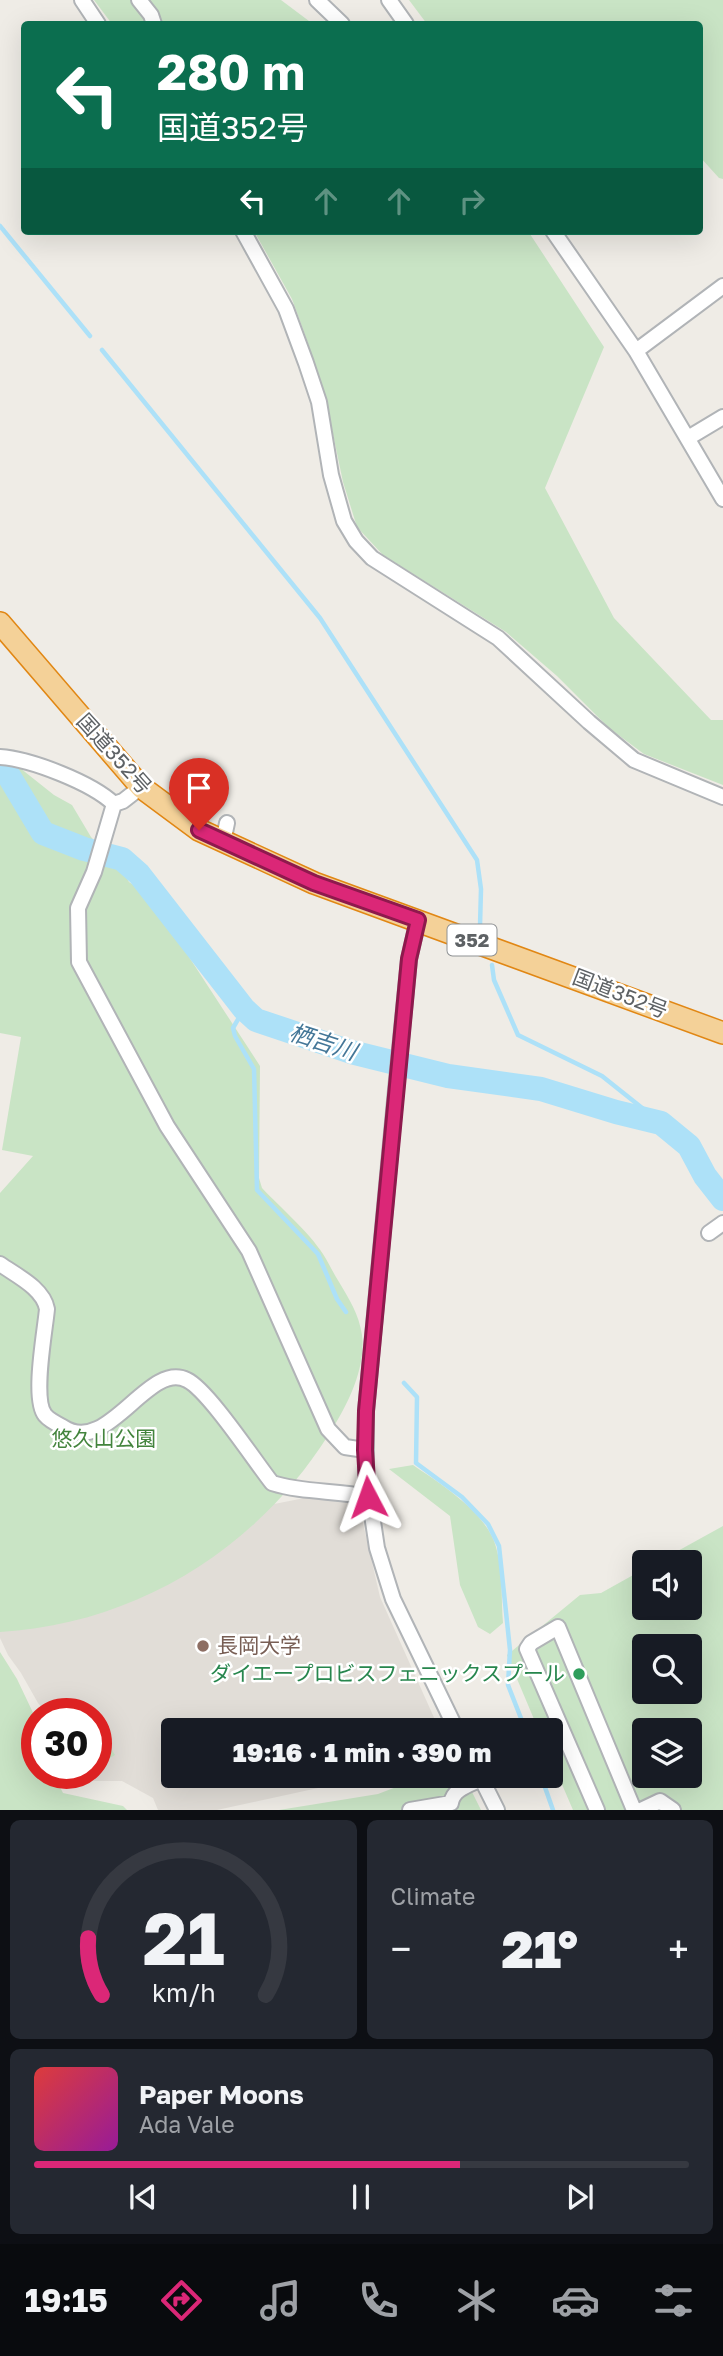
<!DOCTYPE html>
<meta charset="utf-8">
<style>
body{margin:0;font-family:"Golos Text","Noto Sans JP",sans-serif;background:#242831;color:#f1f3f6;height:100vh;display:flex;flex-direction:column;font-size:26px;white-space:nowrap}
*{box-sizing:border-box;margin:0}
p{font-size:23px;color:#9ea1a6}
.icon{flex:none;width:38px;height:38px;fill:none;stroke:currentColor;stroke-width:2;stroke-linecap:round;stroke-linejoin:round}
.map{position:relative;height:1810px;overflow:hidden}
.drawer{display:flex;flex-direction:column;gap:10px;padding:10px;background:#0d0f14;flex:1}
.drawer>*{flex:none}
.top-card{position:absolute;left:21px;top:21px;width:682px;height:214px;border-radius:7px;box-shadow:0 7px 28px #0002;background:#0b6e4f;color:#fff;overflow:hidden}
.controls{position:absolute;left:632px;top:1550px;display:grid;gap:14px}
.controls a{display:grid;place-items:center;width:70px;height:70px;border-radius:7px;background:#171b24;box-shadow:0 7px 28px #0002;font-size:35px}
.speed{position:absolute;left:21px;top:1698px;display:flex;gap:14px;font-size:35px;font-weight:700;text-align:center}
.speed>*{display:grid;place-content:center;width:91px;height:91px;border-radius:50%;background:#171b24;box-shadow:0 7px 28px #0002;line-height:1}
.speed .limit{border:10px solid #d22;background:#fff;color:#111}
.pin{position:absolute;display:grid;place-items:center;width:60px;height:60px;color:#fff;margin:-72px -30px;border-radius:50% 50% 50% 0;rotate:-45deg;box-shadow:0 0 7px #0007}
.pin .icon{rotate:45deg}
.me{position:absolute;width:77px;margin:-38px;rotate:356deg;stroke-linejoin:round;filter:drop-shadow(0 0 5px #0008)}
.turn{display:flex;align-items:center;gap:24px;height:147px;padding:0 21px;font-size:32px}
.turn .icon{width:91px;height:91px;stroke-width:2.5}
.turn b{display:block;font-size:49px;line-height:60px}
.lanes{display:flex;align-items:center;height:66px;padding:0 21px;background:#0003;justify-content:center;gap:35px;direction:ltr}
.lanes .off{opacity:.35}
.big{font-size:52px;font-weight:800;line-height:1.1}
.drawer .card{flex:1;display:flex;flex-direction:column;justify-content:center;gap:10px;min-width:0;padding:0 24px;border-radius:10px;background:#242831}
.drawer .dial{align-items:center;gap:0}
.dial svg{height:182px;overflow:visible;fill:none;stroke:#363941;stroke-width:7;stroke-linecap:round;text-anchor:middle}
.dial text{fill:#f1f3f6;stroke:none}
.song{display:flex;align-items:center;gap:21px}
.cover{width:84px;height:84px;border-radius:10px;background:linear-gradient(135deg,hsl(0 70% 55%),hsl(300 70% 35%))}
.played{height:7px;border-radius:4px;background:linear-gradient(90deg,#db2777 65%,#363941 65%)}
.keys{display:flex;justify-content:space-around;direction:ltr}
.heat{display:flex;justify-content:space-between;align-items:center;font-size:38px;direction:ltr}
.drawer .tiles{flex:1;display:grid;gap:10px;grid-template-columns:1fr 1fr}
.card:last-child{grid-column:span 2}
.trip{position:absolute;left:161px;top:1718px;width:402px;height:70px;border-radius:7px;background:#171b24;box-shadow:0 7px 28px #0002;font-weight:800;line-height:70px;text-align:center}
.tab-bar{display:flex;height:112px;justify-content:space-around;align-items:center;background:#090b0e;color:#9ea1a6}
.tab-bar .icon{width:49px;height:49px}
.tab-bar .current{color:#db2777}
.tab-bar b{font-size:32px;color:#f1f3f6}
.map>svg:first-child{display:block}
.education{fill:#e1ddd7}
.green{fill:#c9e4c5;fill-rule:evenodd}
.lines{fill:none;stroke-linecap:round;stroke-linejoin:round}
.stream{stroke:#ade1f8;stroke-width:4.5}
.river{stroke:#ade1f8;stroke-width:24}
.minor-casing{stroke:#b1b4b7;stroke-width:18}
.highway-casing{stroke:#e18714;stroke-width:24}
.minor{stroke:#fff;stroke-width:14}
.highway{stroke:#f4d198;stroke-width:21}
.route-casing{stroke:#8e194d;stroke-width:18}
.route{stroke:#db2777;stroke-width:12}
.education-dot{fill:#8d6e63;stroke:#fff;stroke-width:2.5}
.leisure-dot{fill:#2e9e5b;stroke:#fff;stroke-width:2.5}
.labels{text-anchor:middle;stroke-width:5;stroke-linejoin:round;paint-order:stroke}
.shield{fill:#fff;stroke:#8e9193;stroke-width:2}
.shield-label{font-size:19px;font-weight:bold;fill:#5e6265}
.street-label{font-size:21px;fill:#5e6265;stroke:#fff}
.park-label{font-size:21px;fill:#43843d;stroke:#fff}
.education-label{font-size:21px;fill:#785e54;stroke:#fff;text-anchor:start}
.leisure-label{font-size:21px;fill:#27864d;stroke:#fff;text-anchor:end}
.water-label{font-size:23px;font-style:italic;fill:#447798;stroke:#fff}
</style>
<div class="map">
<svg width="723" height="1810" viewBox="0 0 723 1810">
<rect width="100%" height="100%" fill="#efece6"/>
<path class="education" d="M330,1493L359,1498L362,1519L380,1597L440,1731H173V1776H373L217,1810H158L153,1798L122,1781H85L63,1777L58,1773H96V1713H46L38,1703L21,1673L8,1655L0,1638V1632L22,1605L264,1506Z"/>
<path class="green" d="M94,0H281L313,24H112Z
M409,0H723V179L719,178L700,157V24H427Z
M254,231H528L604,347L545,488L614,618L711,720H723V785L644,754L609,728L557,676L506,632L383,555L357,527L343,482L324,391L304,332L292,299Z
M0,766L20,768L54,795L72,805L91,837L124,873L129,882L139,889L164,923L182,940L189,957L260,1066L259,1178L262,1188C280,1207 309,1232 323,1254C329,1263 333,1273 339,1282C349,1299 359,1314 362,1335C366,1369 347,1406 329,1434C257,1549 136,1624 0,1632V1193L33,1156L2,1150L21,1037L0,1033Z
M413,1465C441,1484 487,1513 496,1547C503,1570 501,1599 503,1623L490,1634L478,1627L460,1585L450,1516L389,1469Z
M723,1526V1810H573L551,1759V1731H539L507,1655L580,1595L601,1593L644,1569V1608H690V1563H656ZM644,1647H690V1692H644ZM644,1731H690V1776H644Z
M0,1652L17,1679L36,1719L37,1773H53L63,1793L123,1806L127,1810H0Z
M96,1723L115,1755L96,1766Z
M425,1776H464L481,1810H279L378,1794Z"/>
<g class="lines">
<path class="stream" d="M0,226L90,336
M102,350L320,618L477,860L481,889L480,926
M492,965L494,980L518,1035L602,1076L661,1123
M244,1009L233,1028L235,1036L254,1069L257,1190L318,1254L337,1299L346,1312
M404,1383L417,1397L416,1463L462,1497L488,1524L499,1546L510,1650L508,1685L526,1731
M541,1776L553,1810"/>
<path class="river" d="M0,761L43,833L84,849L122,859L139,874L244,1009L256,1020L351,1052L448,1076L541,1089L616,1112L661,1123L689,1146L705,1176L723,1199"/>
<defs>
<path id="minor" d="M82,0L98,24
M139,0L151,15L154,24
M317,0L342,24
M389,0L406,24
M243,231L286,309L306,363L319,402L331,475L344,521L356,541L372,558L498,638L589,722L634,760L723,797
M553,231L636,351L723,499
M636,351L723,286
M688,438L723,417
M0,757C31,759 92,783 114,804
M114,804L94,872L78,908L79,962L167,1126L249,1251L328,1429L345,1447L365,1450
M114,804L123,801L141,787
M223,842L227,823
M418,920L409,959L396,1090L366,1411V1475L377,1548L393,1599L457,1731
M709,1233L723,1223
M0,1264C17,1276 43,1288 47,1309C45,1331 32,1399 45,1415C49,1420 57,1424 63,1427C108,1457 148,1360 187,1380C208,1390 254,1460 272,1483C303,1493 336,1490 368,1497
M480,1776L497,1810
M410,1810L451,1803C453,1789 469,1785 481,1779
M597,1810L527,1649L531,1643L558,1627L634,1810
M641,1810L660,1801L673,1810"/>
<path id="highway" d="M0,623L141,787L199,830L314,883L723,1033"/>
</defs>
<use href="#minor" class="minor-casing"/>
<use href="#highway" class="highway-casing"/>
<use href="#minor" class="minor"/>
<use href="#highway" class="highway"/>
</g>
<g class="lines">
<defs>
<path id="route" d="M199,830L314,883L418,920L409,959L366,1411L365,1450L368,1497"/>
</defs>
<use href="#route" class="route-casing"/>
<use href="#route" class="route"/>
</g>
<circle class="education-dot" cx="203" cy="1646" r="7"/>
<circle class="leisure-dot" cx="579" cy="1674" r="7"/>
<g class="labels">
<rect class="shield" x="447.5" y="924.5" width="49" height="31" rx="5"/>
<g class="shield-label">
<text x="472" y="947">352</text>
</g>
<g class="street-label">
<text transform="translate(114 754) rotate(48)" y="7">国道352号</text>
<text transform="translate(620 994) rotate(21)" y="7">国道352号</text>
</g>
<g class="park-label">
<text x="104" y="1446">悠久山公園</text>
</g>
<g class="education-label">
<text x="217" y="1653">長岡大学</text>
</g>
<g class="leisure-label">
<text x="565" y="1681">ダイエープロビスフェニックスプール</text>
</g>
<g class="water-label">
<text transform="translate(323 1042) rotate(18)" y="8">栖吉川</text>
</g>
</g>
</svg>
<div class="controls">
<a><svg class="icon" aria-label="sound" viewBox="0 0 24 24"><path d="M4 9h4l5-4v14l-5-4H4zM17 9q2 3 0 6"/></svg></a>
<a><svg class="icon" aria-label="search" viewBox="0 0 24 24"><circle cx="10" cy="10" r="6"/><path d="M15 15l6 6"/></svg></a>
<a><svg class="icon" aria-label="layers" viewBox="0 0 24 24"><path d="M12 4l9 5-9 5-9-5zM3 14l9 5 9-5"/></svg></a>
</div>
<div class="speed"><div class="limit">30</div></div>
<div class="pin" style="left:199px;top:830px;background:#d93025"><svg class="icon" aria-label="arrive" viewBox="0 0 24 24"><path d="M6 21V4h12l-3 4 3 4H6"/></svg></div>
<svg class="me" style="left:368px;top:1497px" viewBox="-20 -20 40 40"><path d="M0-17L14 15 0 8-14 15z" fill="#db2777" stroke="#fff" stroke-width="4"/></svg>
<div class="trip">19:16 · 1 min · 390 m</div>
<div class="top-card">
<div class="turn"><svg class="icon" aria-label="left" viewBox="0 0 24 24"><path d="M17 20v-9H6M10 6l-5 5 5 5"/></svg><div><b>280 m</b>国道352号</div></div>
<div class="lanes"><svg class="icon" aria-label="left" viewBox="0 0 24 24"><path d="M17 20v-9H6M10 6l-5 5 5 5"/></svg><svg class="icon off" aria-label="ahead" viewBox="0 0 24 24"><path d="M12 20V5M6 11l6-6 6 6"/></svg><svg class="icon off" aria-label="ahead" viewBox="0 0 24 24"><path d="M12 20V5M6 11l6-6 6 6"/></svg><svg class="icon off" aria-label="right" viewBox="0 0 24 24"><path d="M7 20v-9h11M14 6l5 5-5 5"/></svg></div>
</div>
</div>
<section class="drawer">
<div class="tiles">
<div class="card dial"><svg viewBox="0 0 100 80">
<path d="M14 69A42 42 0 1 1 86 69"/>
<path d="M14 69A42 42 0 0 1 8 44" stroke="#db2777"/>
<text x="50" y="56" font-size="32" font-weight="700">21</text>
<text x="50" y="72" font-size="11">km/h</text>
</svg></div>
<div class="card"><p>Climate</p>
<div class="heat"><a>−</a><b class="big">21°</b><a>+</a></div>
</div>
<div class="card">
<div class="song"><i class="cover"></i><div><b>Paper Moons</b><p>Ada Vale</p></div></div>
<div class="played"></div>
<div class="keys"><svg class="icon" aria-label="previous" viewBox="0 0 24 24"><path d="M18 5L8 12l10 7zM5 5v14"/></svg><svg class="icon" aria-label="pause" viewBox="0 0 24 24"><path d="M8 5v14M16 5v14"/></svg><svg class="icon" aria-label="next" viewBox="0 0 24 24"><path d="M6 5l10 7-10 7zM19 5v14"/></svg></div>
</div>
</div>
</section>
<nav class="tab-bar">
<b>19:15</b>
<svg class="icon current" aria-label="directions" viewBox="0 0 24 24"><path d="M12 3l9 9-9 9-9-9zM9 14v-3h6M13 9l2 2-2 2"/></svg>
<svg class="icon" aria-label="music" viewBox="0 0 24 24"><path d="M9 18V5l10-2v13"/><circle cx="6" cy="18" r="3"/><circle cx="16" cy="16" r="3"/></svg>
<svg class="icon" aria-label="phone" viewBox="0 0 24 24"><path d="M5 4h4l2 5-3 2q2 4 5 5l2-3 5 2v4C11 20 4 13 5 4z"/></svg>
<svg class="icon" aria-label="climate" viewBox="0 0 24 24"><path d="M12 3v18M4 7l16 10M4 17L20 7"/></svg>
<svg class="icon" aria-label="car" viewBox="0 0 24 24"><path d="M5 17H2v-5l4-1 3-4h7l3 4 3 1v5h-3M9 17h6M6 11h13"/><circle cx="7" cy="17" r="2"/><circle cx="17" cy="17" r="2"/></svg>
<svg class="icon" aria-label="filters" viewBox="0 0 24 24"><path d="M4 7h16M4 17h16"/><circle cx="9" cy="7" r="2"/><circle cx="15" cy="17" r="2"/></svg>
</nav>
